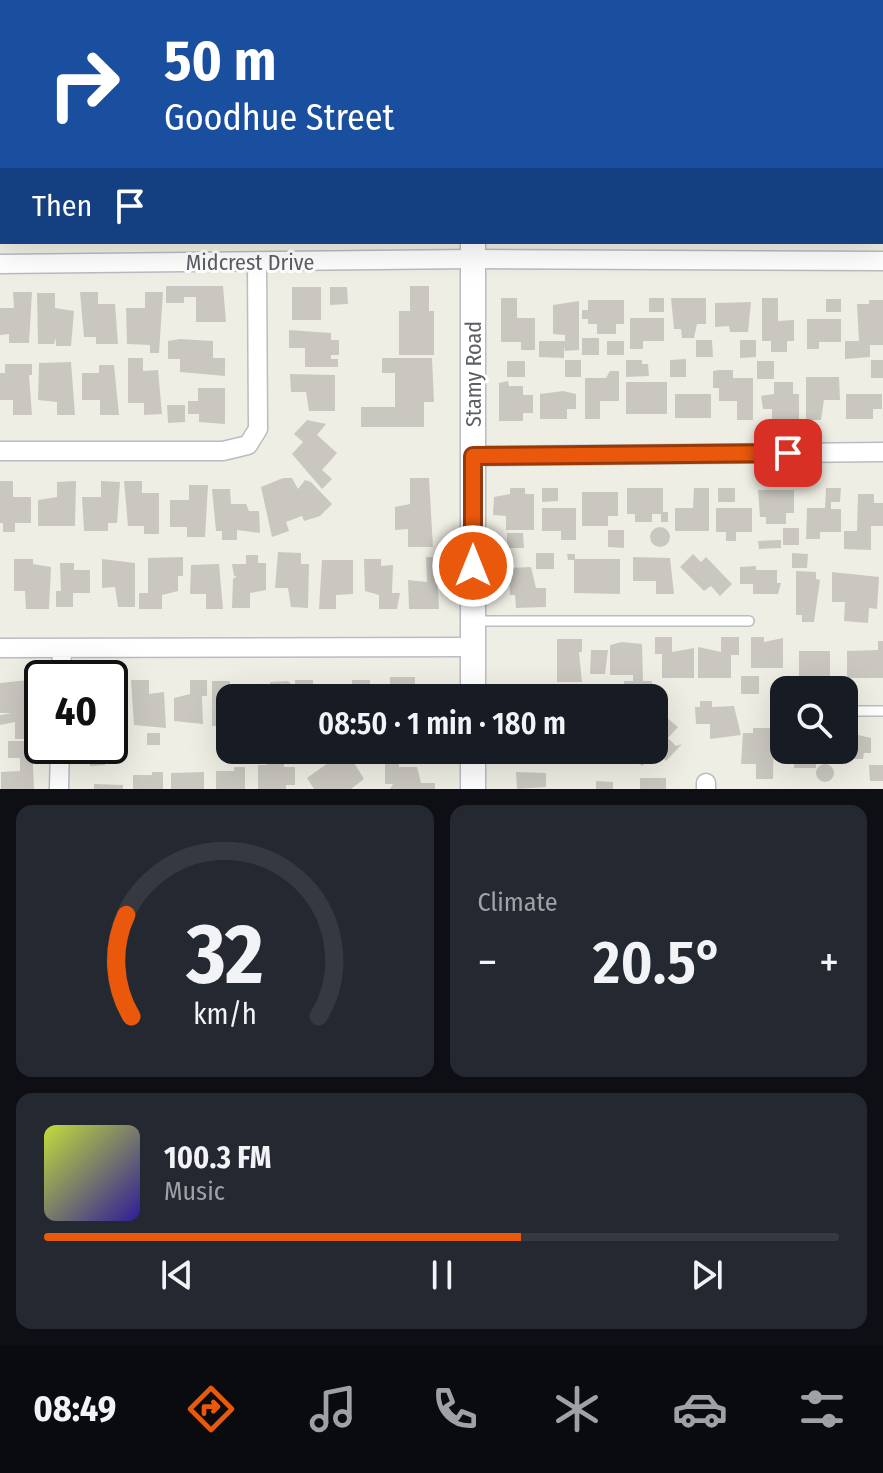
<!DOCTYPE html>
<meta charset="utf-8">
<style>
body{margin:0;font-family:"Fira Sans Condensed",sans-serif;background:#242831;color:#f1f3f6;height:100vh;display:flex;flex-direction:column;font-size:30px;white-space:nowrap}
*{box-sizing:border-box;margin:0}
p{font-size:26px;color:#9ea1a6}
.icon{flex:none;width:44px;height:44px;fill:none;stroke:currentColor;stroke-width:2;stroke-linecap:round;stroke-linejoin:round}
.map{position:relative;height:789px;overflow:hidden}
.sheet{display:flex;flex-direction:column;gap:16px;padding:16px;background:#0d0f14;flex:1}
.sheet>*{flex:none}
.hud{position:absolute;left:0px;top:0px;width:884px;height:244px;box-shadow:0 8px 32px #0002;background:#1a4fa0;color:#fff;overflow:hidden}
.controls{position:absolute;left:770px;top:676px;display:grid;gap:16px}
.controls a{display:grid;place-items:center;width:88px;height:88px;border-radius:16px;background:#171b24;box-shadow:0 8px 32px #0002;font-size:40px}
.speed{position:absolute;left:24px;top:660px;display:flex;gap:16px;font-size:40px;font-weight:700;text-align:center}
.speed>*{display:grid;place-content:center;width:104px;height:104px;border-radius:50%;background:#171b24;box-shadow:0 8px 32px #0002;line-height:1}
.speed .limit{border:4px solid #111;border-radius:12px;background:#fff;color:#111}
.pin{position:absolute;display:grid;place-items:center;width:68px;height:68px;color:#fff;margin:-34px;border-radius:16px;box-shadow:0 4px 12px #0006}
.me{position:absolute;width:88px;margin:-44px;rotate:0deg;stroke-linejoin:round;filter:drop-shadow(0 0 6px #0008)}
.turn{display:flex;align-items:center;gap:28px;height:168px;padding:0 32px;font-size:36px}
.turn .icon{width:104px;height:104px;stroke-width:2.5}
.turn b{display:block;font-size:56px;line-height:68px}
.then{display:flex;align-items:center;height:76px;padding:0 32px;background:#0003;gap:16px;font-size:30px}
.big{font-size:60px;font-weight:600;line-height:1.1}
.sheet .tile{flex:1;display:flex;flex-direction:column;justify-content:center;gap:12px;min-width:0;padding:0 28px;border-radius:16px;background:#242831}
.sheet .dial{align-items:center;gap:0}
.dial svg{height:208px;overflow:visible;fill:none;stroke:#363941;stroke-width:7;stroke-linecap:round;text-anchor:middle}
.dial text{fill:#f1f3f6;stroke:none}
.song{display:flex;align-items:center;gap:24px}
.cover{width:96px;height:96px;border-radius:12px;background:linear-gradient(135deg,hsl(70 70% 55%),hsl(250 70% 35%))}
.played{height:8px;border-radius:4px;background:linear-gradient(90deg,#ea580c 60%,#363941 60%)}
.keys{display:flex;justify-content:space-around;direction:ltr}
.heat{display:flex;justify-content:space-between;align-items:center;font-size:44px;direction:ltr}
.sheet .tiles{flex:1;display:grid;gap:16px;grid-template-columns:1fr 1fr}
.tile:last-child{grid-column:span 2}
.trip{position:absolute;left:216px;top:684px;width:452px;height:80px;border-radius:16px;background:#171b24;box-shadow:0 8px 32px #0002;font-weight:600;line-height:80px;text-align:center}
.dock{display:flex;height:128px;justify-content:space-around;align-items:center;background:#090b0e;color:#9ea1a6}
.dock .icon{width:56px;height:56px}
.dock .active{color:#ea580c}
.dock b{font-size:36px;color:#f1f3f6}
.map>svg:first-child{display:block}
.education{fill:#dfddd2}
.building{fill:#cac7c1}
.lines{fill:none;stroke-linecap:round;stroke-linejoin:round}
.lane-casing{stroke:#b9bcc1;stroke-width:12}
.street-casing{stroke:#b9bcc1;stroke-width:21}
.secondary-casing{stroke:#babcc3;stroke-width:27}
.lane{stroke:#fff;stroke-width:9}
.street{stroke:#fff;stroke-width:18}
.secondary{stroke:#fff;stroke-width:24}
.route-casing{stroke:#983908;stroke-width:20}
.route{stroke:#ea580c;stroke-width:14}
.labels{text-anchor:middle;stroke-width:6;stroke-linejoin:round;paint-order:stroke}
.street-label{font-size:22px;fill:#5c5f65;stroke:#fff}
</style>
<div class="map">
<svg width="883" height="789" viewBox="0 0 883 789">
<rect width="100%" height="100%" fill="#efeee4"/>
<path class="education" d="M0,0H449L2,2V162Z"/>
<path class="building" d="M166,286H223L226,322H196V297H184V303H166Z
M410,286H429V311H434V355H399V311H410Z
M292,287H321V320H292Z
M330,287H347L348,304L330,305Z
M13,292H32L29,343H9V334L0,335V308H14Z
M80,292H98V304H115L118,344H96V337H84Z
M145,292H163L159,353H150V345L127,344L126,308H145Z
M37,293H55V308L74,311L71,346H56V338L54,344H38Z
M501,298H517V318H535V350H521V342H501Z
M649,298H664V312H649Z
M671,298H706V324H697L694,338H682L681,329H674Z
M762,298H778V321L794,320V341H787V352H771V341H762Z
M826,299H841V312H826Z
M588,300H624V324H616V334H597V324H588V319H582V310H588Z
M869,300H883V345H870V357L845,359V341H859L857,304H869Z
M579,301V350L565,351L564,346V358L539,357V341H565V335L553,334V305Z
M751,302L748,332H730L729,326L715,327V303Z
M630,318H664V341H643V349H630Z
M807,319H841V342H819V349H807Z
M289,330L331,333V340H339V355H331V359H338V367H305V348H289Z
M582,338H599V355H582Z
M180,339L213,341V358H225V376L180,372V359H168V341Z
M696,340H712L713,357H696Z
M740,340H756V357L740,358Z
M607,341H624V355H607Z
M128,358H143V371L158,370L162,414L144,415V403H128Z
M382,358H432L434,402H424V427H361V407H395V373H382Z
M686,359V377H670V360Z
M565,360H581V377H565Z
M626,360H642V364H648L649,376L626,377Z
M871,360H883V378H871Z
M507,361H525V377H507Z
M757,361H774V379H757Z
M71,362L75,415H57V402L38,400L39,363Z
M5,364H32V375H29L32,415H13V400H0V373H5Z
M99,365H114L119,415H100V400H82V373H99Z
M719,370H733V378H753V420H737V401H719V388H713V371Z
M610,371H619V401H600V419H585V378H606Z
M290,374L335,375V411H309L306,392H291Z
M806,377H839L840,400H824L821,420H806Z
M508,381L509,386H523V395H533V413H523V421H499V383Z
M626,382H667V414H626Z
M774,382H793V394H799V420H772V409H763L761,396L774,394Z
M198,388H225V424L199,422V414H188V401H198Z
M563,391L576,394V409H567V419H540V394Z
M675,394H711V418H675Z
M846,394H882V409H873V419H846Z
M167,405H185V422L168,423Z
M307,420L326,424L317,435L337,453L322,470L332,479L322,489L292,454L303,442L294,434Z
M283,478H292L298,489L305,480L311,482L332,504L320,516L304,521L302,516L286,522L289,531L272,537L261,487Z
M410,478H429L433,547H408V529L395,530V507L410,504Z
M0,481H13V497H31V523H15V532H3V523H0Z
M76,481L75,526H38V500L57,497V482Z
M101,481L120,482L117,523H108V531H84L82,497H101Z
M124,481H142V493H159V534H144V526H128Z
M189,485H208L205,537H187V527H170V500H189Z
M510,488H525V494H534V530H506V516L493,515L494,497L510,494Z
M542,488H558V501L542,502Z
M627,488H663V512H668V522H661V514H652V522H635V514H627Z
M694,488H709V531H675V508H693Z
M718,488H735V502H718Z
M826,488H841L840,502H831V509H841V532H820V539H806L807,508H825Z
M212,489H230L231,504H246L249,511H259L260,533L237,530V540H222V531H216Z
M758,490H794V513H786V524H766V517H760Z
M582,492H618V516H608V526H582Z
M858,494H874V503H883V526H871V550L844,549V531H857Z
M542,508H576V540H561V531H542Z
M716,508H752V532H736V541H726V532H716Z
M650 537a10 10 0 1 1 20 0a10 10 0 1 1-20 0Z
M783,528H799V545H783Z
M608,530H624V548L608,547Z
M507,533H523L524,548H507Z
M781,540V548L759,549L758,541Z
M278,552L301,553V564H309L308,608L291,607L288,588H275Z
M536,553H554V569H536Z
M792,553L808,554L807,568H792Z
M567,554H575V559H620V594L574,593V560H568Z
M693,554L701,562L706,557L732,584L720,596L711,586L704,591L680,567Z
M246,555H258V563H266V590L250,593V608H232L233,579L237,576H234L232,564H246Z
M183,557V576H178V591L162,595V609H139V593H148V558Z
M426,557H442V574H437L439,609H409L408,580L427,582Z
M633,557L670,558L674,594H656V581H633Z
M14,559H33V564L51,567L49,609H26L25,591H14Z
M102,559L135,563V607H118L115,587L102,588Z
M364,559H381V566L393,565L392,593H400L397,609H379V595L365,591Z
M322,560H353V594L336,595V609H319Z
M60,563H74V570H90V593H73V607H56V591H61Z
M219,564L223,609H206V594H190L191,565Z
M756,566V570H777V583H781L778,594H753V584H740V567Z
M531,567L536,588H546V607L516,608L515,595H510L509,568Z
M796,571L816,572V579L820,580L814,622H802V615H796Z
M832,572L879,577L877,609L869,608L868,623L844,621L845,602H832Z
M655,637H672V652L694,648V678H662V654H655Z
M721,637H739V655H731V678H698V647L721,652Z
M751,637H764V642L783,638V668H751Z
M557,639H582V652H579L582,682H557Z
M878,641H883V678H847V651L878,650Z
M622,642L642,644L643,681H652V696H624V681H633V675H610V645Z
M591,650H608L605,674H590Z
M799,651H830V678H799Z
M741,676H759V694H741Z
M390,677H415V690L434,693V698H390Z
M29,680L35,682L33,739H15V722L0,725V715L12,713H0V683Z
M131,680H149V694L164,692L166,728L134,725Z
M190,680H207V696H202L203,724L174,721V698L190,694Z
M295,680H313V695L327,693L329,698L295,697Z
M352,680H370V697L346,698V694H352Z
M110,681H123V712H112L110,709Z
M212,681H230V726H212Z
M288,681L292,685V697L270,698V682Z
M700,701H712V707L734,706L741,735L710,739V724H696L695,707H700Z
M654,707L678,727L668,738L676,746L682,744L666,761L654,749Z
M753,728H774L773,779H756V764H741L743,733H753Z
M844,730H858V735L871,738V753H864L863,759H846V753H837V750H844Z
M147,733H160V745H147Z
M8,741H32L34,789H1V772L20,771V758H8Z
M90,749H105V765L90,766Z
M303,750L312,752L310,764L301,762Z
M346,750L364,779L351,789H314L307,778Z
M385,750H421V754L385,753Z
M544,750H566V762H544Z
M632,750H650L654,754L642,766L629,753Z
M788,750H816V768H794V764H788Z
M267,759H284V767H295V785H286V789H258V765H267Z
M385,761H399V767H417L421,783H435V789H390L393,784H385Z
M816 773a9 9 0 1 1 18 0a9 9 0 1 1-18 0Z
M869,765H883V781H870Z
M234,767H245V789H216V771H234Z
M152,772H163V789H133V775H152Z
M204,772V789H171V773Z
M516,772L546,773V787L517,789Z
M640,778H666V789H640Z
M596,781L613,782V789H596Z
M94,784L123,785V789H94Z"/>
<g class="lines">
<defs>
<path id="lane" d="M476,621H749
M844,711H883"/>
<path id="street" d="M882,68H883
M0,264L473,259L883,261
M0,451H223L248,445L258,429L257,263
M473,456L883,452
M0,648L473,647
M61,678L62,649
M706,783V789
M59,789L60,746"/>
<path id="secondary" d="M474,2V0
M473,698V242
M473,789V750"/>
</defs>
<use href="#lane" class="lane-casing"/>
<use href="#street" class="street-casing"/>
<use href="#secondary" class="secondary-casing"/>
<use href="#lane" class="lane"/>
<use href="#street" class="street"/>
<use href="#secondary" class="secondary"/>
</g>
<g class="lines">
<defs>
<path id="route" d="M473,566V456L788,453"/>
</defs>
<use href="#route" class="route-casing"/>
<use href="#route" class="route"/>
</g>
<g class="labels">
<g class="street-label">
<text x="250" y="270">Midcrest Drive</text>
<text transform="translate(473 374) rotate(-90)" y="8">Stamy Road</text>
</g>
</g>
</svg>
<div class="controls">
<a><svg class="icon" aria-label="search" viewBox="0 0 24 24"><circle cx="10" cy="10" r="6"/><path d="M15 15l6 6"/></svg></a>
</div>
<div class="speed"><div class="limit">40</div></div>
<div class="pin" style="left:788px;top:453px;background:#d93025"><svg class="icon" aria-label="arrive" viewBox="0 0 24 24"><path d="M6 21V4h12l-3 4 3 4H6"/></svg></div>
<svg class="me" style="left:473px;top:566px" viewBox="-20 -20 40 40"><circle r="17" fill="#ea580c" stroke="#fff" stroke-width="3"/><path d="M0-11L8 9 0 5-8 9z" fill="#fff"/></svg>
<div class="trip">08:50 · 1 min · 180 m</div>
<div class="hud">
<div class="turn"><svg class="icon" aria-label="right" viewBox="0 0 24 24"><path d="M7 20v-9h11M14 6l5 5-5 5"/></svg><div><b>50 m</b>Goodhue Street</div></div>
<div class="then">Then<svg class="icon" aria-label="arrive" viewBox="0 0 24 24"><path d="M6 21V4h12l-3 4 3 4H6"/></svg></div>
</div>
</div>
<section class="sheet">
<div class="tiles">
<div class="tile dial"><svg viewBox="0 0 100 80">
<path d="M14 69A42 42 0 1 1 86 69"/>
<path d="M14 69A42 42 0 0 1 12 30" stroke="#ea580c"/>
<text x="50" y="56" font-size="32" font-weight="700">32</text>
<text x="50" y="72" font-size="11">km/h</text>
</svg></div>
<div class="tile"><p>Climate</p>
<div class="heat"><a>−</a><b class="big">20.5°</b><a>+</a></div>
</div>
<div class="tile">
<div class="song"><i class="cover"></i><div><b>100.3 FM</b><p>Music</p></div></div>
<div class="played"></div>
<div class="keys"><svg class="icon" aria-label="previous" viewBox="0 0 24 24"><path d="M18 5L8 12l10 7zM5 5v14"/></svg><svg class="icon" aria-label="pause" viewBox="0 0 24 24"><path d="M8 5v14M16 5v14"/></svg><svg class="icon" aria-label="next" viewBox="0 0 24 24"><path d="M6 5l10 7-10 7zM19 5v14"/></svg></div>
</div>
</div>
</section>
<nav class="dock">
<b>08:49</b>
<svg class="icon active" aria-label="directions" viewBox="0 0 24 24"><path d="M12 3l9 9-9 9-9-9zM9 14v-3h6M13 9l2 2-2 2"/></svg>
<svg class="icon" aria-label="music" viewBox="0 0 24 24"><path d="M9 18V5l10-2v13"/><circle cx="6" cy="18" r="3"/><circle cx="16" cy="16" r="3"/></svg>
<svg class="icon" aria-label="phone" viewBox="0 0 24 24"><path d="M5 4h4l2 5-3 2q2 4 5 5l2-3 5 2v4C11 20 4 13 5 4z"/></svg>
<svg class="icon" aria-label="climate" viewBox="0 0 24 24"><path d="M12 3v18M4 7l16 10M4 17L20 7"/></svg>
<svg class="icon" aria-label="car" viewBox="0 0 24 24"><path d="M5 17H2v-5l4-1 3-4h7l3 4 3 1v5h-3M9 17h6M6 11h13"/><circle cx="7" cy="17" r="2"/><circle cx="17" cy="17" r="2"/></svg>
<svg class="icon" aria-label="filters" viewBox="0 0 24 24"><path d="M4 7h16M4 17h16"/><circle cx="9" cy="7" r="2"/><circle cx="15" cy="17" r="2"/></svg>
</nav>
